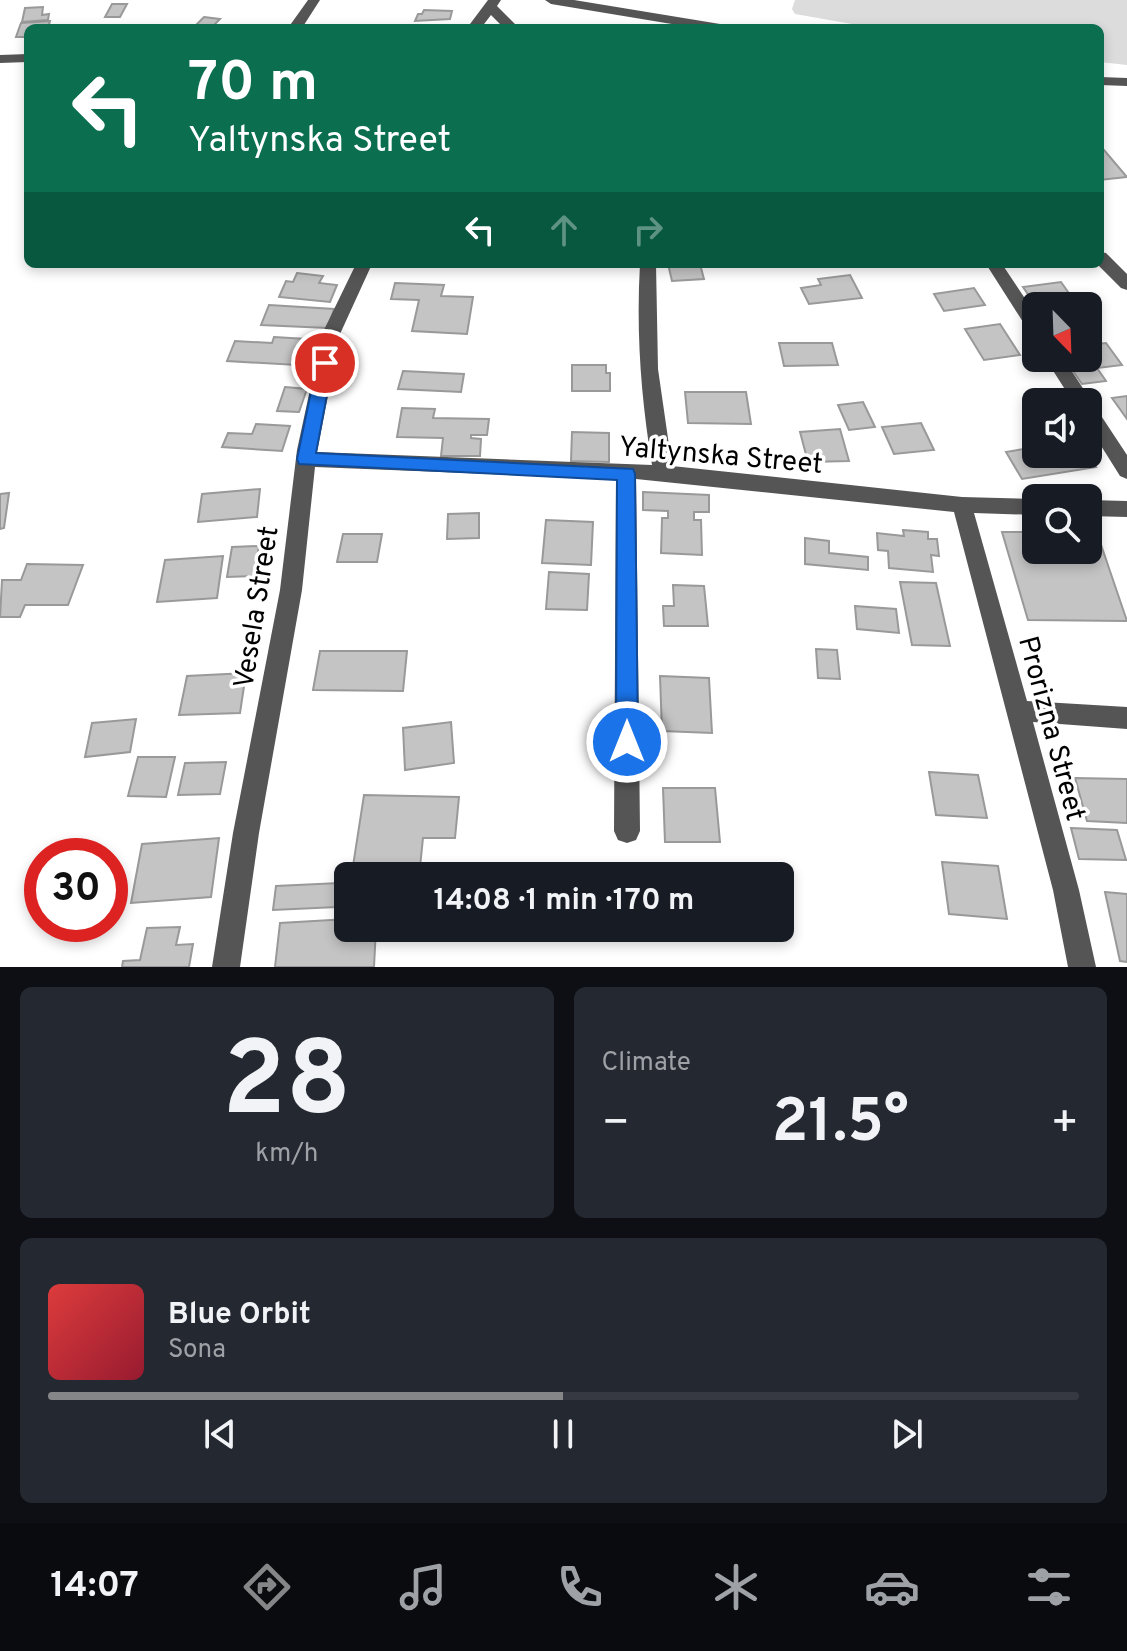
<!DOCTYPE html>
<meta charset="utf-8">
<style>
body{margin:0;font-family:Overpass,sans-serif;background:#242831;color:#f1f3f6;height:100vh;display:flex;flex-direction:column;font-size:30px;white-space:nowrap}
*{box-sizing:border-box;margin:0}
p{font-size:26px;color:#9ea1a6}
.icon{flex:none;width:44px;height:44px;fill:none;stroke:currentColor;stroke-width:2;stroke-linecap:round;stroke-linejoin:round}
.map{position:relative;height:967px;overflow:hidden}
.details{display:flex;flex-direction:column;gap:20px;padding:20px;background:#0d0f14;flex:1}
.details>*{flex:none}
.hud{position:absolute;left:24px;top:24px;width:1080px;height:244px;border-radius:12px;box-shadow:0 4px 12px #0003;background:#0b6e4f;color:#fff;overflow:hidden}
.needle{width:52px;rotate:157deg}
.fabs{position:absolute;left:1022px;top:292px;display:grid;gap:16px}
.fabs a{display:grid;place-items:center;width:80px;height:80px;border-radius:12px;background:#171b24;box-shadow:0 4px 12px #0003;font-size:40px}
.speed{position:absolute;left:24px;top:838px;display:flex;gap:16px;font-size:40px;font-weight:700;text-align:center}
.speed>*{display:grid;place-content:center;width:104px;height:104px;border-radius:50%;background:#171b24;box-shadow:0 4px 12px #0003;line-height:1}
.speed .limit{border:12px solid #d22;background:#fff;color:#111}
.pin{position:absolute;display:grid;place-items:center;width:68px;height:68px;color:#fff;margin:-34px;border:4px solid #fff;border-radius:50%;box-shadow:0 2px 8px #0007}
.me{position:absolute;width:88px;margin:-44px;rotate:0deg;stroke-linejoin:round;filter:drop-shadow(0 0 6px #0008)}
.turn{display:flex;align-items:center;gap:28px;height:168px;padding:0 32px;font-size:36px}
.turn .icon{width:104px;height:104px;stroke-width:2.5}
.turn b{display:block;font-size:56px;line-height:68px}
.lanes{display:flex;align-items:center;height:76px;padding:0 32px;background:#0003;justify-content:center;gap:40px;direction:ltr}
.lanes .off{opacity:.35}
.big{font-size:60px;font-weight:700;line-height:1.1}
.details .tile{flex:1;display:flex;flex-direction:column;justify-content:center;gap:12px;min-width:0;padding:0 28px;border-radius:12px;background:#242831}
.details .dial{align-items:center;gap:0}
.dial b{font-size:104px;line-height:1}
.song{display:flex;align-items:center;gap:24px}
.cover{width:96px;height:96px;border-radius:12px;background:linear-gradient(135deg,hsl(0 70% 55%),hsl(350 70% 35%))}
.played{height:8px;border-radius:4px;background:linear-gradient(90deg,#858687 50%,#363941 50%)}
.keys{display:flex;justify-content:space-around;direction:ltr}
.heat{display:flex;justify-content:space-between;align-items:center;font-size:44px;direction:ltr}
.details .tiles{flex:1;display:grid;gap:20px;grid-template-columns:1fr 1fr}
.tile:last-child{grid-column:span 2}
.trip{position:absolute;left:334px;top:862px;width:460px;height:80px;border-radius:12px;background:#171b24;box-shadow:0 4px 12px #0003;font-weight:700;line-height:80px;text-align:center}
.dock{display:flex;height:128px;justify-content:space-around;align-items:center;background:#090b0e;color:#9ea1a6}
.dock .icon{width:56px;height:56px}
.dock .selected{color:#858687}
.dock b{font-size:36px;color:#f1f3f6}
.map>svg:first-child{display:block}
.green{fill:#dcdcdc}
.building{fill:#c4c4c4;stroke:#999;stroke-width:2}
.lines{fill:none;stroke-linecap:round;stroke-linejoin:round}
.minor{fill:#555;fill-rule:evenodd}
.route{fill:#1a73e8;stroke:#114b97;stroke-width:2}
.labels{text-anchor:middle;stroke-width:7;stroke-linejoin:round;paint-order:stroke}
.street-label{font-size:28px;fill:#000;stroke:#fff}
</style>
<div class="map">
<svg width="1127" height="967" viewBox="0 0 1127 967">
<rect width="100%" height="100%" fill="#fff"/>
<path class="green" d="M795,0H1127V65L1100,62V28H875L795,14L792,9Z"/>
<path class="building" d="M112,4H127L120,17H105Z
M43,7L42,15L49,14L48,20L22,22L25,8Z
M424,10L452,11L450,19L415,21L418,14H422Z
M204,17L220,19L211,28H193Z
M50,21L48,28H28V37H16L21,23Z
M1100,150H1104L1127,177L1100,180Z
M668,264H700L704,279L672,281Z
M297,273L323,276L319,283L337,285L330,302L279,297L286,281L293,282Z
M850,275L862,298L809,304L801,288L821,285L818,279Z
M1061,282L1078,306H1036L1023,287Z
M395,283L444,285L441,296L473,297L467,334L412,331L419,300L391,299Z
M974,288L985,305L944,311L934,294Z
M269,305L334,309L328,328L261,325Z
M1000,324L1020,355L984,360L965,329Z
M274,337L306,339L297,365L227,361L235,341L272,343Z
M779,343H832L838,365L784,366Z
M1106,343L1122,365L1097,368L1106,381L1082,384L1073,371L1086,369L1078,358H1088V345Z
M572,365H606V373H610V391H572Z
M403,371L464,374L461,392L398,389Z
M285,387L307,389L299,412L277,411Z
M685,392H746L751,424L688,423Z
M1127,396V419L1112,398Z
M863,402L875,427L849,430L838,405Z
M402,408L435,409L433,418L489,419L487,435H471V438L481,439L480,456H441L443,438L397,437Z
M921,423L934,450L894,454L882,427Z
M256,424L290,426L282,451L222,447L228,433L252,434Z
M840,429L849,461L808,462L800,432Z
M572,432L609,433V462L571,461Z
M1036,447V454H1087L1096,467L1022,479L1006,452Z
M260,489L257,517L198,522L202,494Z
M643,492L709,495V512H694V520H701L702,555L661,553L662,518H668V511L643,510Z
M9,493L4,528L0,529V494Z
M479,513V538L447,539L448,514Z
M546,520L593,522L591,565L542,563Z
M903,530L928,532V539H937L939,556L931,555L933,572L889,568L888,551L878,550L877,533L904,536Z
M1002,532H1036V550H1088V533H1097L1127,621L1028,620Z
M343,534H382L377,562H337Z
M805,538L829,541V553L868,557V570L805,564Z
M259,546L254,576L227,577L232,547Z
M223,556L217,598L157,602L165,560Z
M27,564L83,565L68,605H25L20,617H0L2,580H21Z
M549,572L589,574L587,610L546,609Z
M900,582L936,583L950,646L912,645Z
M673,585L704,586L708,626H664L663,606H674Z
M855,606L896,609L899,633L857,629Z
M816,649L837,650L840,679L818,678Z
M320,651H407L403,691L313,690Z
M246,673L240,713L179,715L187,676Z
M660,676L709,678L712,733L662,731Z
M136,719L130,752L85,757L92,723Z
M451,722L454,763L405,770L403,728Z
M138,757H175L166,797L128,796Z
M226,762L220,794L178,795L185,763Z
M929,772L978,775L987,818L936,815Z
M1075,778L1127,779V823L1087,821Z
M663,788H715L720,842H665Z
M364,795L459,797L455,838H423L420,867L353,866Z
M1071,828L1117,830L1126,860L1079,859Z
M219,838L211,897L131,903L142,844Z
M942,862L998,866L1007,919L949,914Z
M339,883L337,907L273,910L276,886Z
M1105,892L1127,894V962L1120,961Z
M348,919V928H376L374,967H275L280,923Z
M180,927L176,945L193,944L189,967H122L123,961L140,960L147,928Z"/>
<g class="lines">
<path class="minor" d="M308,0H320L302,28H288Z
M488,0H501L497,6L519,28H504L491,15L481,28H467Z
M545,0H574L720,24L727,28H696L551,4Z
M28,54V62L0,63V55Z
M1100,77L1127,78V86L1100,85Z
M1100,252L1106,253L1127,274V290L1121,288L1097,264H1100Z
M356,264H372L340,334L317,452L652,465C641,398 636,332 640,264H656L658,369L672,466L962,497L1036,499V515L974,513L1027,701L1127,707V729L1033,722L1079,890L1096,967H1068L1053,890L954,512L636,479L640,831L636,840L627,843L618,840L614,831L616,479L315,467L302,590L259,833L240,967H212L233,833L280,590L297,450L322,334Z
M986,264H1002L1036,315V335L1030,333Z
M1045,358H1063L1127,455V479L1120,476L1088,425V402H1073Z
M1088,500L1127,501V517L1088,516Z"/>
</g>
<path class="route" d="M325,357L333,363L316,453L633,469L635,474L638,742L634,749L627,752L619,749L616,742L617,480L299,464L297,459L317,363Z"/>
<g class="labels">
<g class="street-label">
<text transform="translate(721 454) rotate(5)" y="10">Yaltynska Street</text>
<text transform="translate(255 607) rotate(-81)" y="10">Vesela Street</text>
<text transform="translate(1053 728) rotate(75)" y="10">Prorizna Street</text>
</g>
</g>
</svg>
<div class="fabs">
<a><svg class="needle" viewBox="-14 -14 28 28"><path d="M0-13l5 13h-10z" fill="#e53935"/><path d="M0 13l5-13h-10z" fill="#9ea1a6"/></svg></a>
<a><svg class="icon" aria-label="sound" viewBox="0 0 24 24"><path d="M4 9h4l5-4v14l-5-4H4zM17 9q2 3 0 6"/></svg></a>
<a><svg class="icon" aria-label="search" viewBox="0 0 24 24"><circle cx="10" cy="10" r="6"/><path d="M15 15l6 6"/></svg></a>
</div>
<div class="speed"><div class="limit">30</div></div>
<div class="pin" style="left:325px;top:363px;background:#d93025"><svg class="icon" aria-label="arrive" viewBox="0 0 24 24"><path d="M6 21V4h12l-3 4 3 4H6"/></svg></div>
<svg class="me" style="left:627px;top:742px" viewBox="-20 -20 40 40"><circle r="17" fill="#1a73e8" stroke="#fff" stroke-width="3"/><path d="M0-11L8 9 0 5-8 9z" fill="#fff"/></svg>
<div class="trip">14:08 · 1 min · 170 m</div>
<div class="hud">
<div class="turn"><svg class="icon" aria-label="left" viewBox="0 0 24 24"><path d="M17 20v-9H6M10 6l-5 5 5 5"/></svg><div><b>70 m</b>Yaltynska Street</div></div>
<div class="lanes"><svg class="icon" aria-label="left" viewBox="0 0 24 24"><path d="M17 20v-9H6M10 6l-5 5 5 5"/></svg><svg class="icon off" aria-label="ahead" viewBox="0 0 24 24"><path d="M12 20V5M6 11l6-6 6 6"/></svg><svg class="icon off" aria-label="right" viewBox="0 0 24 24"><path d="M7 20v-9h11M14 6l5 5-5 5"/></svg></div>
</div>
</div>
<section class="details">
<div class="tiles">
<div class="tile dial"><b>28</b><p>km/h</p></div>
<div class="tile"><p>Climate</p>
<div class="heat"><a>−</a><b class="big">21.5°</b><a>+</a></div>
</div>
<div class="tile">
<div class="song"><i class="cover"></i><div><b>Blue Orbit</b><p>Sona</p></div></div>
<div class="played"></div>
<div class="keys"><svg class="icon" aria-label="previous" viewBox="0 0 24 24"><path d="M18 5L8 12l10 7zM5 5v14"/></svg><svg class="icon" aria-label="pause" viewBox="0 0 24 24"><path d="M8 5v14M16 5v14"/></svg><svg class="icon" aria-label="next" viewBox="0 0 24 24"><path d="M6 5l10 7-10 7zM19 5v14"/></svg></div>
</div>
</div>
</section>
<nav class="dock">
<b>14:07</b>
<svg class="icon selected" aria-label="directions" viewBox="0 0 24 24"><path d="M12 3l9 9-9 9-9-9zM9 14v-3h6M13 9l2 2-2 2"/></svg>
<svg class="icon" aria-label="music" viewBox="0 0 24 24"><path d="M9 18V5l10-2v13"/><circle cx="6" cy="18" r="3"/><circle cx="16" cy="16" r="3"/></svg>
<svg class="icon" aria-label="phone" viewBox="0 0 24 24"><path d="M5 4h4l2 5-3 2q2 4 5 5l2-3 5 2v4C11 20 4 13 5 4z"/></svg>
<svg class="icon" aria-label="climate" viewBox="0 0 24 24"><path d="M12 3v18M4 7l16 10M4 17L20 7"/></svg>
<svg class="icon" aria-label="car" viewBox="0 0 24 24"><path d="M5 17H2v-5l4-1 3-4h7l3 4 3 1v5h-3M9 17h6M6 11h13"/><circle cx="7" cy="17" r="2"/><circle cx="17" cy="17" r="2"/></svg>
<svg class="icon" aria-label="filters" viewBox="0 0 24 24"><path d="M4 7h16M4 17h16"/><circle cx="9" cy="7" r="2"/><circle cx="15" cy="17" r="2"/></svg>
</nav>
